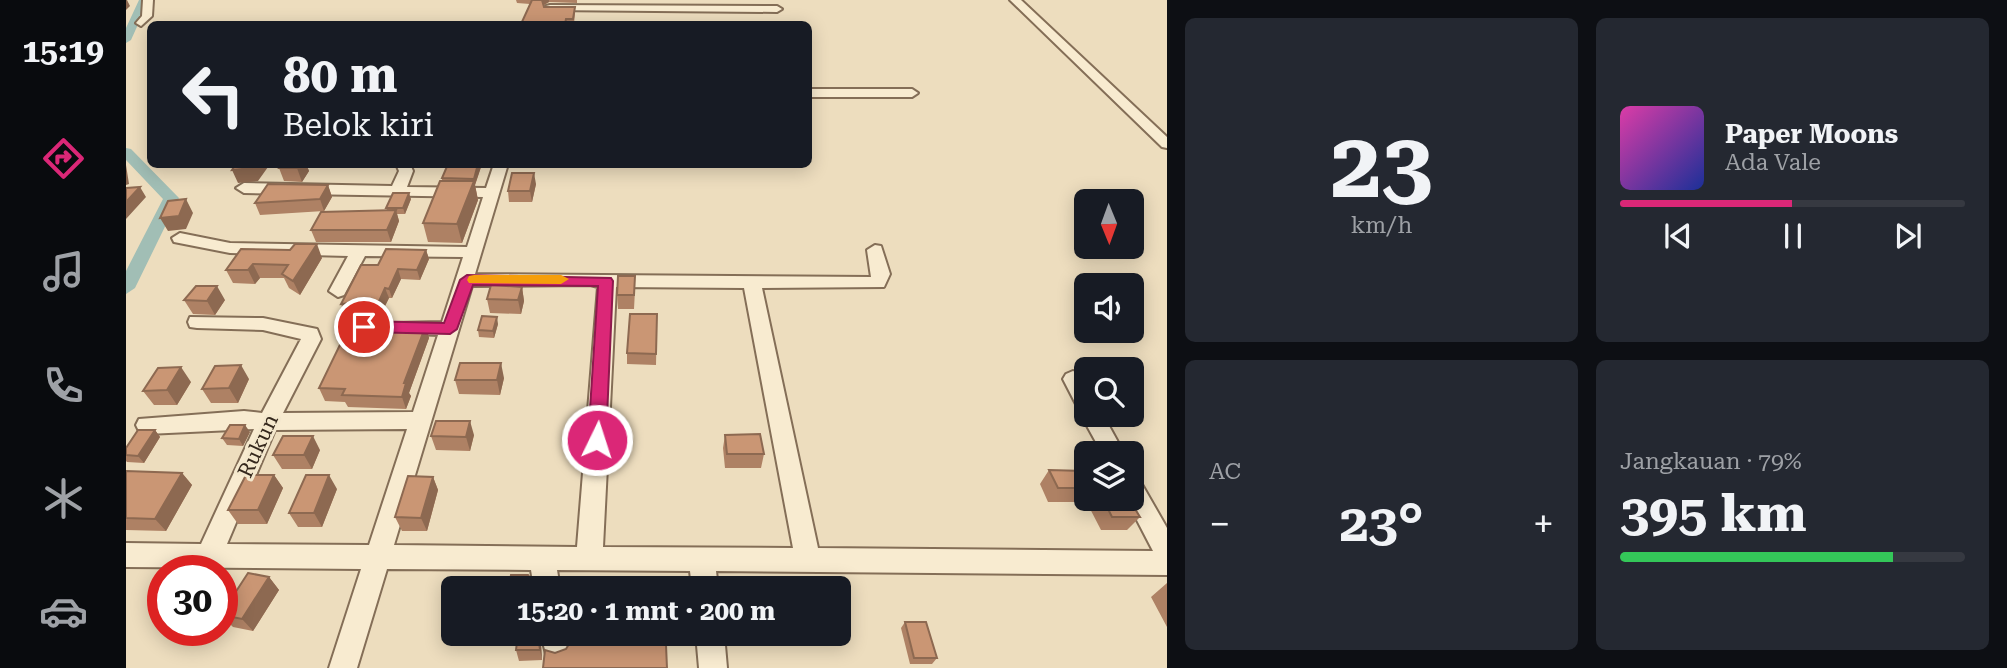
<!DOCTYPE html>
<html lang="id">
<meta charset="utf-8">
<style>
body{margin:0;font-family:"Roboto Serif",serif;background:#242831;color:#f1f3f6;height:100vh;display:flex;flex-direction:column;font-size:26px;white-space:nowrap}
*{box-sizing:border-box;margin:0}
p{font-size:23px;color:#9ea1a6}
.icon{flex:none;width:38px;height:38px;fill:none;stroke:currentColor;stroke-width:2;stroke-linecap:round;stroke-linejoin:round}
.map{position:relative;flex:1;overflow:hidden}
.details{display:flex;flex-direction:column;gap:18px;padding:18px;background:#0d0f14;width:840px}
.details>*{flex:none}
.hud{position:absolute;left:21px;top:21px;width:665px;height:147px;border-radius:10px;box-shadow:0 4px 18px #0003;background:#171b24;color:#f1f3f6;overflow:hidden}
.needle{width:46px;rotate:179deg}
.tools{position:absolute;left:948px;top:189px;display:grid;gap:14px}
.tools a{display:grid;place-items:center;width:70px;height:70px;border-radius:10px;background:#171b24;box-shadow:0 4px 18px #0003;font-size:35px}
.speed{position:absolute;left:21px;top:555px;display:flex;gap:14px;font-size:35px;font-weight:700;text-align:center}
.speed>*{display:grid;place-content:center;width:91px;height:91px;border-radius:50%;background:#171b24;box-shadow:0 4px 18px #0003;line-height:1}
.speed .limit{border:10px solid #d22;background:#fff;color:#111}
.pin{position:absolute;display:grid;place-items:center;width:60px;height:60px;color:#fff;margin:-30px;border:4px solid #fff;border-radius:50%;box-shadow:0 2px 7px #0007}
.me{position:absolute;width:77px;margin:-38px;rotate:4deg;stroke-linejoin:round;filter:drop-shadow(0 0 5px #0008)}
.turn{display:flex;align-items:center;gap:24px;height:147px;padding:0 21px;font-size:32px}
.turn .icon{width:91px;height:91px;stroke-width:2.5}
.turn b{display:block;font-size:49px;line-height:60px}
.big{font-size:52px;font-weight:700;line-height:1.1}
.details .card{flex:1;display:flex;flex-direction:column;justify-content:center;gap:10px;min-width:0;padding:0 24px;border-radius:10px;background:#242831}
.details .dial{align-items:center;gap:0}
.dial b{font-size:91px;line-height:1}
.song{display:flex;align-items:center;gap:21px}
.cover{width:84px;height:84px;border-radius:10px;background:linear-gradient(135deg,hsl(320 70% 55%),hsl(230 70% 35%))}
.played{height:7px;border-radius:4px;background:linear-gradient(90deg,#db2777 50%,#363941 50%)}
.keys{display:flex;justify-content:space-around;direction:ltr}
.heat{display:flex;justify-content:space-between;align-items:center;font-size:38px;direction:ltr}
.charge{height:10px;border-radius:5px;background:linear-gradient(90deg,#34c759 79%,#363941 0)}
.details .tiles{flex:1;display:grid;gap:18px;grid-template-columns:repeat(2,1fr)}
.trip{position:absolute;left:315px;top:576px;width:410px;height:70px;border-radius:10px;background:#171b24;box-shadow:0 4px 18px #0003;font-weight:700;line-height:70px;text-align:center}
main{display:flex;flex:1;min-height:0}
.tabs{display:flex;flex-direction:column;width:126px;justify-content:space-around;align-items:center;background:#090b0e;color:#9ea1a6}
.tabs .icon{width:49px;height:49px}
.tabs .active{color:#db2777}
.tabs b{font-size:32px;color:#f1f3f6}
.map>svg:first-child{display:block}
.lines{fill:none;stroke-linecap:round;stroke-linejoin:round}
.canal{fill:#a1beb5;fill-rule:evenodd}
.street-casing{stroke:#846e57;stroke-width:4}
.street{fill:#f8ebd0;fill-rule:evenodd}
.wall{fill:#ae8164}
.shaded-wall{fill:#8d6951}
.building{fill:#ca9674;stroke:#8d6951;stroke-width:2}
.route{fill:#db2777;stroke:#8e194d;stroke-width:2}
.slow{fill:#f59e0b}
.labels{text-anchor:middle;stroke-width:6;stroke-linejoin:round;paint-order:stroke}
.street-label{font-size:21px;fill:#34271c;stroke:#f4e8cd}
</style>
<main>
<nav class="tabs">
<b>15:19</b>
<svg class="icon active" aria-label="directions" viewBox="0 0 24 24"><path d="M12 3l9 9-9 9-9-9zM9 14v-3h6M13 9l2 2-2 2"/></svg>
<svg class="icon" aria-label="music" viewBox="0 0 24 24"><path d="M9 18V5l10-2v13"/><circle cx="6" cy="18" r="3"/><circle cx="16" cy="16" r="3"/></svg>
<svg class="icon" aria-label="phone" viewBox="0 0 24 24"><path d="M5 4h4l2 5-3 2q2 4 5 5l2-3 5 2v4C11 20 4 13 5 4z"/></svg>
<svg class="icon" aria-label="climate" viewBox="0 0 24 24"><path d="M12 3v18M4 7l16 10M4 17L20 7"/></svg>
<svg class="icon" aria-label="car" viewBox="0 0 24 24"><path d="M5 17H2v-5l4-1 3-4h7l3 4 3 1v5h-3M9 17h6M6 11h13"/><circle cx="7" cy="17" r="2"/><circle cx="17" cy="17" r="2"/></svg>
</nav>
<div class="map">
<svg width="1041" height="668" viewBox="0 0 1041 668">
<rect width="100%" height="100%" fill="#edddbe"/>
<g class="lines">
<path class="canal" d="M13,0H23L5,40L0,43V28Z
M0,148L5,149L53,198L9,288L0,294V271L37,199L0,160Z"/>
<defs>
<path id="street" d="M17,0H27L26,16L15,26L10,23L16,16Z
M884,0H895L1041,137V148L1036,147Z
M424,5L651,6L656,9L651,12L420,10V6Z
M682,89H786L792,93L786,97H682Z
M270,164H284L287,171L281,187L360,188L368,164H382L349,274L745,277L741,250L749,245L755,246L764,274L758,287L636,288L692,548L1027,551L1000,499H1006V478L1014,481L1041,528V575L590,571L592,588H566L564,571L431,570L434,588H408L405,570L261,569L231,668H203L235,569L0,567V543L75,544L128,429L21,434L13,431L10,425L13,419L118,411L136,413L175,339L137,330L71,328L64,327L62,322L64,317L137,318L191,329L195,339L157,413L287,412L312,335L267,333L264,328L267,323L316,322L337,257L239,256L218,295L212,297L203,291L222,256L104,253L48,242L46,238L54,233L104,243L341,247L357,197L118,193L110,188L118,183L266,186L273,171ZM464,285L472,287L451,547L268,545L346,286ZM490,287L618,288L667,548L477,547ZM281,429L243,545L101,544L149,430Z
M947,371L954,374L961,385V415H977L998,453H976L955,415L957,411L953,410L937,379L940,374Z
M415,634H443L445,648L441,658L431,662L421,658Z
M570,634H598L601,668H573Z"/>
</defs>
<use href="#street" class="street-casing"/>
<use href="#street" class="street"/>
</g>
<path class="wall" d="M390,0H451V3L423,2L418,5V7H449V13L448,24H395L404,4L391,3Z
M155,164H180L183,171L176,182L158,181L153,168Z
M356,164L349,185L352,200L336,243L302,242L297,223L316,181V178Z
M410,184L406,202H383L382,191Z
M202,185L206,197L198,211L134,215L129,203Z
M285,199L279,214H271L273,221L265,242H190L185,230L261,210L260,208Z
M115,249L196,258L174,295L163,288L158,278H134L129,284L107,283L100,270Z
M300,250L303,259L294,280L275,279L266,298H263L253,318L238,317L236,312L218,313L215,304L252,265Z
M396,287L398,301L395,314L364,313L361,299Z
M509,290L508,309H492L491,295Z
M58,300H99L89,315L67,314Z
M531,314L530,365L501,364V353Z
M372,324L368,338L353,337L352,330Z
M300,325L303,338L283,393L285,396L280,409L222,407L219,402L199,401L193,388Z
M378,378L374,395L333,394L329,380Z
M123,379L112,403H85L76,389Z
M65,382L51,405H28L17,391Z
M29,430L34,437L18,463L1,462L0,461V448Z
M124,432L117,446L101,445L96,438Z
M348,435L344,451L310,450L305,436Z
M599,435L638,454L635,468H599L597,448Z
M194,450L186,469H156L147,455Z
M923,470L961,488V499H1003L1014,517L1001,530H975L959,499L957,502H922L914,484Z
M0,471L56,473L66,485L40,531L0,530Z
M148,475L157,488L141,524H112L102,510Z
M307,477L312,490L301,531H276L269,517Z
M211,489L196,527H172L163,513Z
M143,577L153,590L127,631L107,627L96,616V613Z
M1041,583V627L1025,597Z
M779,622L811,658L806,664H784L775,628Z
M380,634H411L415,645L416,660L393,661L390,650L391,636H381Z"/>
<path class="shaded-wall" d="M0,0H1L4,6L0,10Z
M416,0H423V2L416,6Z
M128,164H141L142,167L132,181L112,183L106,170Z
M174,164H180L183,171L176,182L171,168Z
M352,164H356L349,185L352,200L336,243L331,224L348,181V179Z
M0,165L3,184L0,185Z
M408,173L410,184L406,202L404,191Z
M202,185L206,197L198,211L194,199Z
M14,187L20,197L0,219V202Z
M283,193L285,199L279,214L277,208Z
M60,199L67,213L60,229L42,231L34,218Z
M270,210L273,221L265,242L261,230Z
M191,244L196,258L174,295L167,281Z
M300,250L303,259L294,280L291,270Z
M127,264L134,278L129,284L122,270Z
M272,269L275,279L266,298L263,289Z
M91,286L99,300L89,315L81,301Z
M396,287L398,301L395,314L392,300Z
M259,288L263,298L253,318L250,308Z
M371,317L372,324L368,338L367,331Z
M300,325L303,338L283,393L285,396L280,409L276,397L278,383Z
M375,363L378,378L374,395L371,380Z
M115,365L123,379L112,403L103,388Z
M55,367L65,382L51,405L41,390Z
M344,421L348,435L344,451L340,437Z
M119,425L124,432L117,446L113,439Z
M29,430L34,437L18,463L12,456Z
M187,436L194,450L186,469L178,455Z
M56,473L66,485L40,531L29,519Z
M148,475L157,488L141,524L132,510Z
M203,475L211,489L196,527L188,513Z
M307,477L312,490L301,531L295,518Z
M143,577L153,590L127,631L116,619Z
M412,634L415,645L416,660L414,650Z"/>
<path class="building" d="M406,0H416L418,7H449L447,19H440L439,24H395Z
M110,164H128L126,168L106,170Z
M155,164H174L171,168H153Z
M322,164H352L348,179L316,178Z
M386,173H408L404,191H382Z
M314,181H348L331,224L297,223Z
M142,184L202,185L194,199L129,203Z
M14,187L0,202V188Z
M267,193H283L277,208H260Z
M60,199L53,216L34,218L42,201Z
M270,210L261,230H185L195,212Z
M169,244H191L167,281L156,274L162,265L127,264L122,270H100L115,249L164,250Z
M260,249L300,250L291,270L272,269L263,289L259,288L250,308H234L237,302L215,304L235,265H252Z
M492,276H509L508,295H491Z
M365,285L396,287L392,300L361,299Z
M70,286H91L81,301L58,300Z
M504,314H531L530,354L501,353Z
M356,316L371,317L367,331L352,330Z
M225,322L300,325L278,383H280L276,397L216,395L219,389L193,388Z
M334,363H375L371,380H329Z
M115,365L103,388L76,389L89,366Z
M55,367L41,390L17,391L32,368Z
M310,421H344L340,437L305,436Z
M104,425H119L113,439L96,438Z
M12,430H29L12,456L0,455V448Z
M634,434L638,454H601L599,435Z
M157,436H187L178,455H147Z
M923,470L958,471L961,476V488H932Z
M0,471L56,473L29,519L0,518Z
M120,475H148L132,510H102Z
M180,475H203L188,513H163Z
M282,476L307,477L295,518L269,517Z
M977,499H1003L1014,517H986Z
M122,573L143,577L116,619L96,615V613Z
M385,575H402L405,579H414L413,588H383Z
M779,622H800L811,658H788Z
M392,634H412L414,650H390Z
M443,644L540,645L541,668H417L419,650L429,653L440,649Z"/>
<path class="route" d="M341,275L485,278L487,281L480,440L477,446L471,448L464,446L462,440L472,286L347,285L331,329L324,334L238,332L230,327L238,321L318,323L334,280Z"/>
<path class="slow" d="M348,275H435L443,279L435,284L343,283L341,280L343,276Z"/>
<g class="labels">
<g class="street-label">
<text transform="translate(132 446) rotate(-65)" y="7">Rukun</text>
</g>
</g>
</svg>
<div class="tools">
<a><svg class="needle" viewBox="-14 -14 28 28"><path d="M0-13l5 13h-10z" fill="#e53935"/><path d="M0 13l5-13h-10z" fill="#9ea1a6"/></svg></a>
<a><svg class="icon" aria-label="sound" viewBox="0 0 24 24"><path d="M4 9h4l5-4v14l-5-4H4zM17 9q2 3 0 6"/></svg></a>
<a><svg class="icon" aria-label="search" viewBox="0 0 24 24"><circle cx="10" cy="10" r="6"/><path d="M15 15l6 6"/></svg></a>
<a><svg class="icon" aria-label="layers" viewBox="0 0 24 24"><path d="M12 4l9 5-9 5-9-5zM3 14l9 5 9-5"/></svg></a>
</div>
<div class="speed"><div class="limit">30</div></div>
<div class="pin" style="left:238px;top:327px;background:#d93025"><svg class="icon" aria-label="arrive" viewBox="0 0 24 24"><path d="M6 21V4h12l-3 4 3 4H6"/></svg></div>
<svg class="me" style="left:471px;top:440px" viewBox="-20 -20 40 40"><circle r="17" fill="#db2777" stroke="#fff" stroke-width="3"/><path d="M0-11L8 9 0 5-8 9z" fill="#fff"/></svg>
<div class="trip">15:20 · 1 mnt · 200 m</div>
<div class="hud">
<div class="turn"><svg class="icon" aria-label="left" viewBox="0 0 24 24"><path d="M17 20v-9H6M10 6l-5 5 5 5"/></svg><div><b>80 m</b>Belok kiri</div></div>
</div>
</div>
<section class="details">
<div class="tiles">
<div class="card dial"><b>23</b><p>km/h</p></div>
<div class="card">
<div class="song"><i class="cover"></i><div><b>Paper Moons</b><p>Ada Vale</p></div></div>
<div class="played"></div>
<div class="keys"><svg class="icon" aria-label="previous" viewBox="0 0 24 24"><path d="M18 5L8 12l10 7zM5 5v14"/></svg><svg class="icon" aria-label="pause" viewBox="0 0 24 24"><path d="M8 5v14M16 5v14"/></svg><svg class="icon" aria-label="next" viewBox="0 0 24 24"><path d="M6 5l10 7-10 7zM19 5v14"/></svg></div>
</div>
<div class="card"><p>AC</p>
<div class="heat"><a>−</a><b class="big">23°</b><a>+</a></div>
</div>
<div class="card"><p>Jangkauan · 79%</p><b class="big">395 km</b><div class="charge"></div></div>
</div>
</section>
</main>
